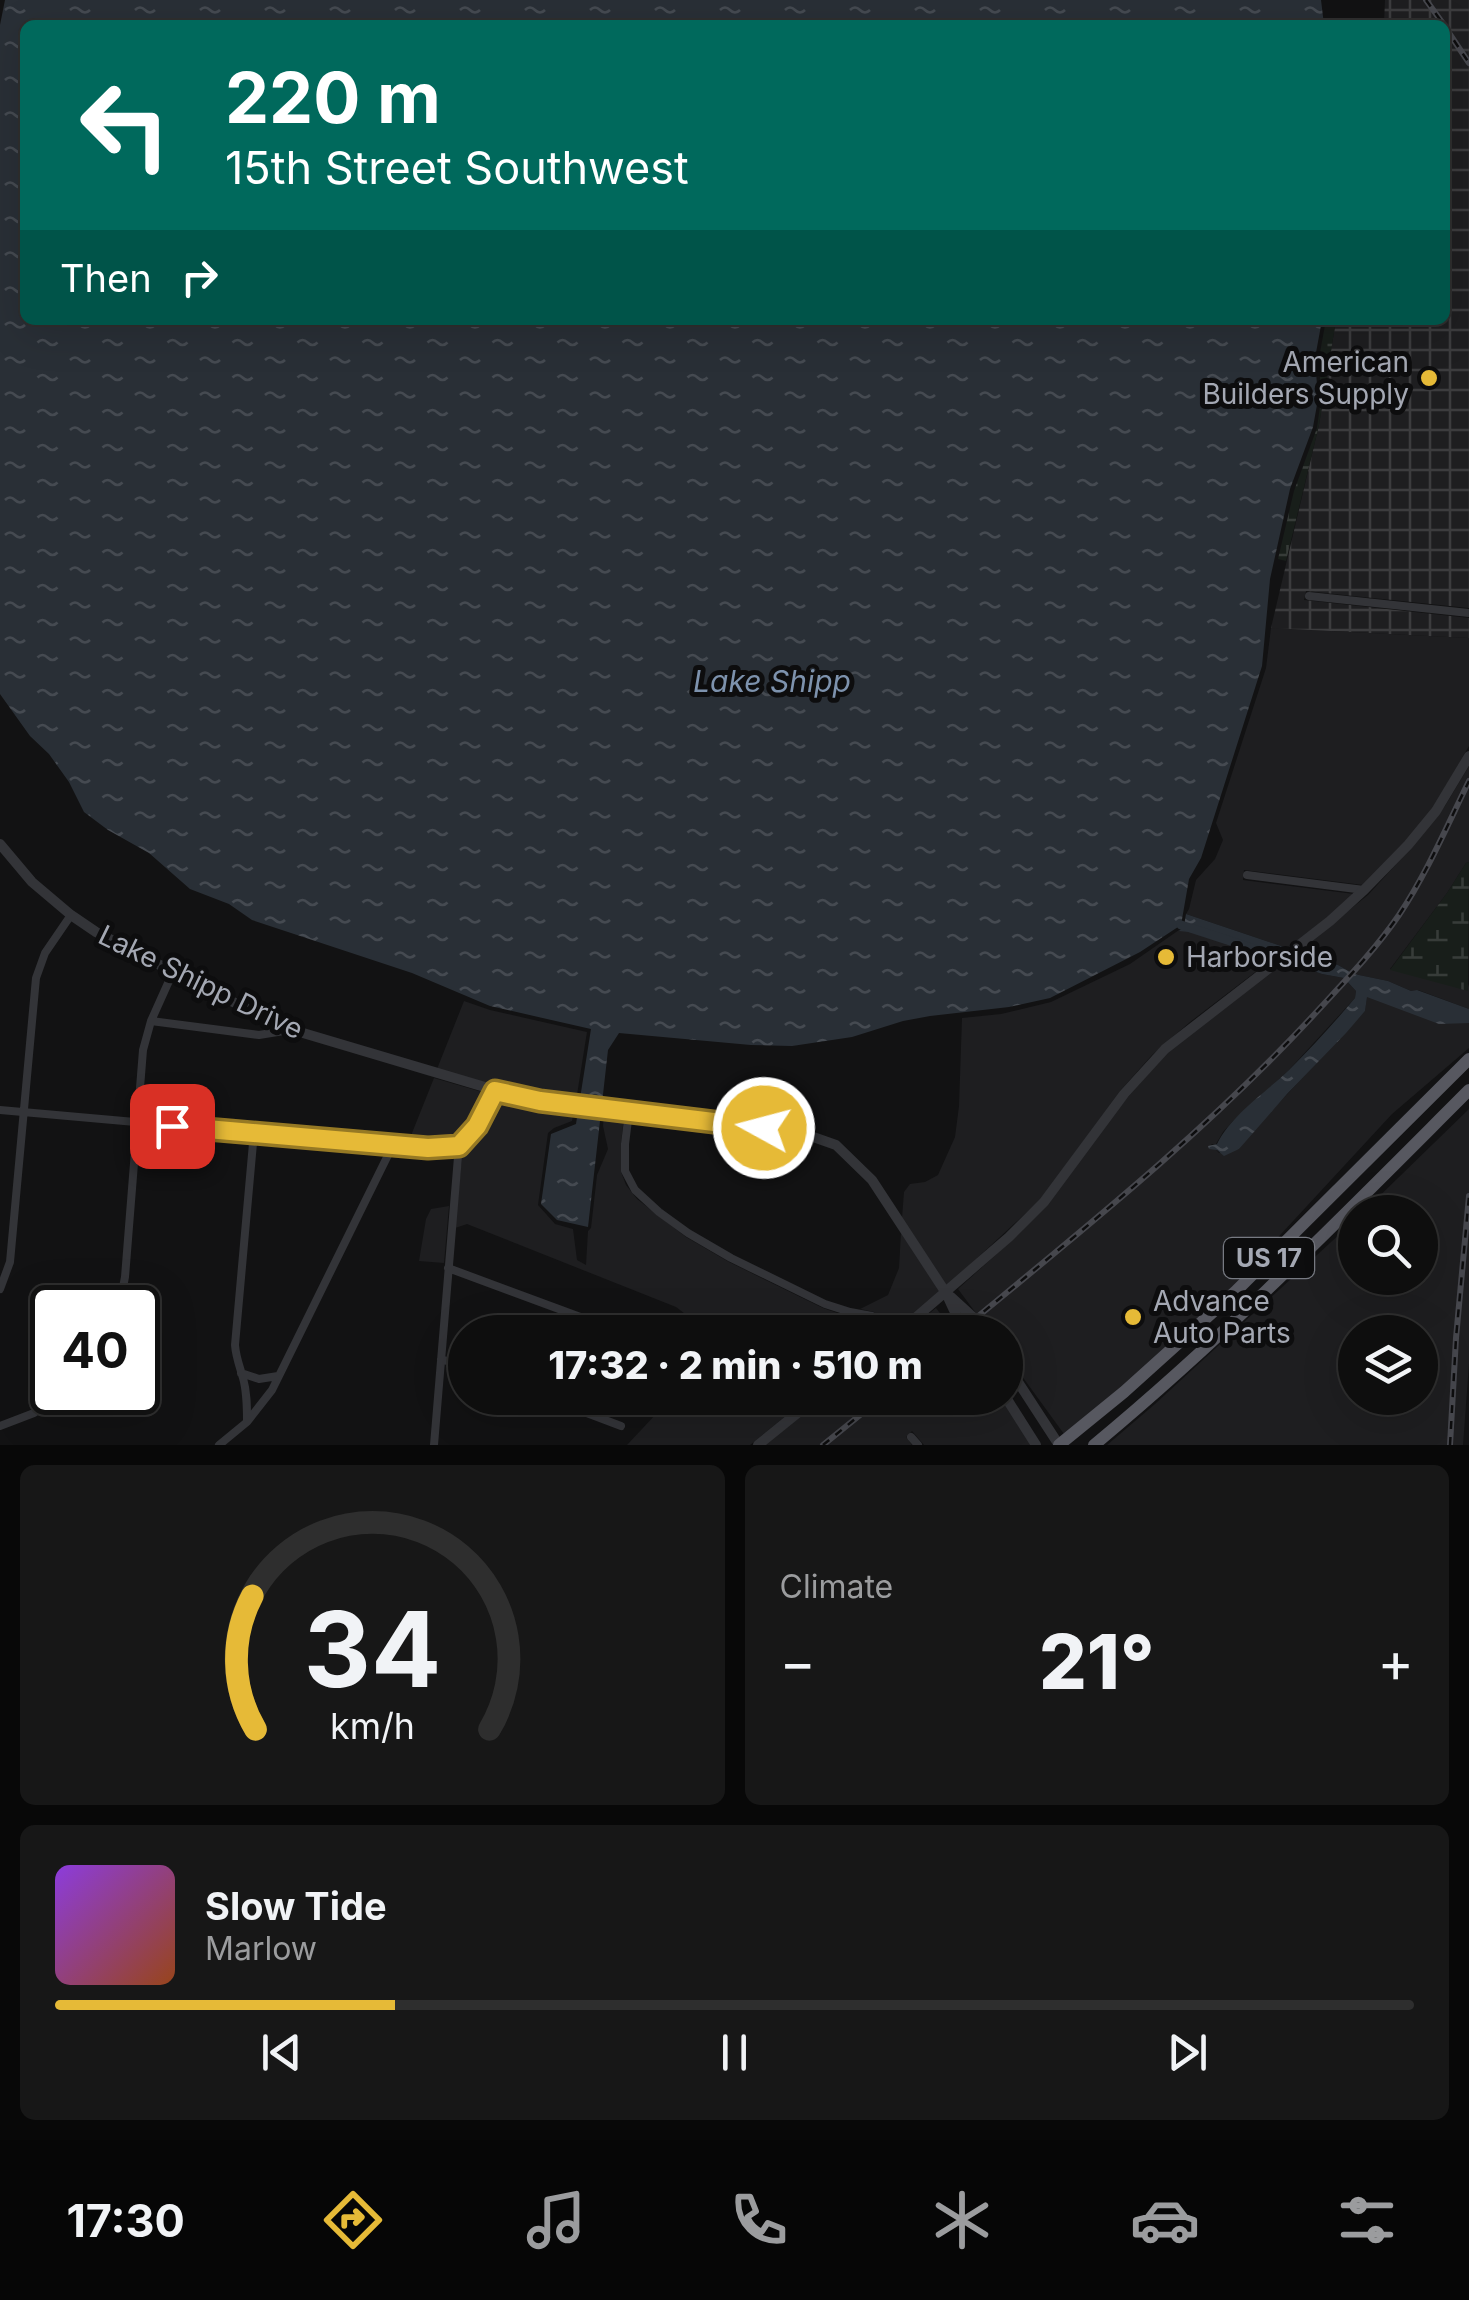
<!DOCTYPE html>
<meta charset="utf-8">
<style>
body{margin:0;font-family:Inter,sans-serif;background:#171717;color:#f1f3f6;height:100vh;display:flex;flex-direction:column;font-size:38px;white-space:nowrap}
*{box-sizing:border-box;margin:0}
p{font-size:32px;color:#9b9c9e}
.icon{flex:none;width:55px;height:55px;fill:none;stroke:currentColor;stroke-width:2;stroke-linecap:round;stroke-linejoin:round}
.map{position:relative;height:1445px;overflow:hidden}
.side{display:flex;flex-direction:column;gap:20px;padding:20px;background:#080808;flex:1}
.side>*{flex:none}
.hud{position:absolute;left:20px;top:20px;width:1430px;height:305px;border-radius:15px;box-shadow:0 10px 40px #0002,0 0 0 2px #2e2e2e;background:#00695c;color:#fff;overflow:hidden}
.fabs{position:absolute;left:1338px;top:1195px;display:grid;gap:20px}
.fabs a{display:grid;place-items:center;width:100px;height:100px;border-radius:50%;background:#0e0e0e;box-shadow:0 10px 40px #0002,0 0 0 2px #2e2e2e;font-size:50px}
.speed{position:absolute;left:30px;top:1285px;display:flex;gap:20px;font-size:50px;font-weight:700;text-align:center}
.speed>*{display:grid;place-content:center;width:130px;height:130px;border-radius:50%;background:#0e0e0e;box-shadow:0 10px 40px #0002,0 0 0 2px #2e2e2e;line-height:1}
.speed .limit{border:5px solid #111;border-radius:15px;background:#fff;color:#111}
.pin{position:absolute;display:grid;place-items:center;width:85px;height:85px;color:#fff;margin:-42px;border-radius:20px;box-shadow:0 5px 15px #0006}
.me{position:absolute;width:110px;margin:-55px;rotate:277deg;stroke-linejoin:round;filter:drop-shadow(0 0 8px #0008)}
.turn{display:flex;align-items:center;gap:35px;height:210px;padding:0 40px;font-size:45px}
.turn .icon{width:130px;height:130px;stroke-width:2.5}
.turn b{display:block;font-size:70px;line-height:85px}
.then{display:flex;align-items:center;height:95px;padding:0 40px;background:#0003;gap:20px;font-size:38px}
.big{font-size:75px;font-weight:800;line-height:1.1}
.side .tile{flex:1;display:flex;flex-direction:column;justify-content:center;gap:15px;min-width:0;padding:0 35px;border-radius:15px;background:#171717}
.side .dial{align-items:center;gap:0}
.dial svg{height:260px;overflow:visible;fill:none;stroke:#2e2e2e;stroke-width:7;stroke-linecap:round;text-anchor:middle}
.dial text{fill:#f1f3f6;stroke:none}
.song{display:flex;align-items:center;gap:30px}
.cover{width:120px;height:120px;border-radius:15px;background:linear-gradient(135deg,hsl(270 70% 55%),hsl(20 70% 35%))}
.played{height:10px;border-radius:5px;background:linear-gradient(90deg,#e6ba37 25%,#2e2e2e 25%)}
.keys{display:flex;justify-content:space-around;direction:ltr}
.heat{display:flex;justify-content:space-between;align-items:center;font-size:55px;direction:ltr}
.side .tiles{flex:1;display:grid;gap:20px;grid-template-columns:1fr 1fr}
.tile:last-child{grid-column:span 2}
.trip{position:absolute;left:448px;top:1315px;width:575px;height:100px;border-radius:50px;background:#0e0e0e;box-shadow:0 10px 40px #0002,0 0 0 2px #2e2e2e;font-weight:800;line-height:100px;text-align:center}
.dock{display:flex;height:160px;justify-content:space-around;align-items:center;background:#060606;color:#9b9c9e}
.dock .icon{width:70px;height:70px}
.dock .selected{color:#e6ba37}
.dock b{font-size:45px;color:#f1f3f6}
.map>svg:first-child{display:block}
.built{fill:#1e1e20;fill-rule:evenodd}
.industrial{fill:url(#industrial-grid)}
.wetland{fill:url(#wetland-marsh)}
.water{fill:url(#water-ripples)}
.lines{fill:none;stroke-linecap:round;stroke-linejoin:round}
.canal{stroke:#292f36;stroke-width:9}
.minor{stroke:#333438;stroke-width:8}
.tertiary{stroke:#333438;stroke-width:10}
.trunk{stroke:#575860;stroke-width:12}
.rail-casing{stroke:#46474d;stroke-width:6}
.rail{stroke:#0d0d0e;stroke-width:2.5;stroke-dasharray:8;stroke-linecap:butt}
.route-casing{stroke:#967924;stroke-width:25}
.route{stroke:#e6ba37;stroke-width:18}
.poi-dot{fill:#e6ba37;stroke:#0d0d0e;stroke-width:4}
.labels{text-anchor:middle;stroke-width:10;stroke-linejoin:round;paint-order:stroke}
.shield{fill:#0d0d0e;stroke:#777a82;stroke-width:2.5}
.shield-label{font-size:25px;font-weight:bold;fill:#a4a8b3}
.poi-label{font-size:28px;fill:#a4a8b3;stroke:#0d0d0e;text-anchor:start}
.street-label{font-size:28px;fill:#a4a8b3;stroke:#0d0d0e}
.water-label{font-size:30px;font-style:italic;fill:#7d92ad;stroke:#0d0d0e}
</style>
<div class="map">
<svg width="1469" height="1445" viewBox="0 0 1469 1445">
<defs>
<pattern id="industrial-grid" width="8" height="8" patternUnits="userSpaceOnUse" patternTransform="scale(2.5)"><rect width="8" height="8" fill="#1e1e20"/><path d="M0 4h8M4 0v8" fill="none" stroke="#3c3c3e"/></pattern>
<pattern id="wetland-marsh" width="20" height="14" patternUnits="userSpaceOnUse" patternTransform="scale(2.5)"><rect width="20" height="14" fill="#181e1a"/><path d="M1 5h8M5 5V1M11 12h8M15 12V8" fill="none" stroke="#373c39"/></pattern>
<pattern id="water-ripples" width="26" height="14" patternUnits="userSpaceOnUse" patternTransform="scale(2.5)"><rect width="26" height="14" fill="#292f36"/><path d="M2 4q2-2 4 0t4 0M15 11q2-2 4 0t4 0" fill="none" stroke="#454a51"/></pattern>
</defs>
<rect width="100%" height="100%" fill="#121213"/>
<path class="built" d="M1271,628L1469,638V746L1433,808L1405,842L1363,885L1244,870L1243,880L1354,894L1328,917L1287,948L1186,914L1189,909L1196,880L1215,859L1223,840L1216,823L1266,668Z
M1469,766V862L1466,863L1447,893L1390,969L1467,990L1469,984V1009L1418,990L1411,991L1388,981L1354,974L1338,965L1298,951L1368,895L1411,848L1445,806Z
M1179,930L1210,934L1249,946L1258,951L1275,957L1190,1022L1152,1055L1120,1091L1041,1199L947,1286L902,1218L904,1192L910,1184L925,1182L938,1175L955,1137L959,1106L962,1018L1001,1014L1051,1002L1130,964Z
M1285,961L1322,974L1344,978L1356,991L1355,998L1288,1071L1234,1120L1223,1132L1216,1144H1211L1219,1153L1239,1149L1249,1135L1365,1011L1367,996L1439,1023H1469V1048L1392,1114L1221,1299L1121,1388L1064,1434L1005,1353V1332H990L958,1289L1011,1241L1127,1098L1167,1053Z
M464,1001L490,1010L587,1032L576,1101L522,1093L437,1069Z
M434,1078L489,1094L474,1122L457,1141L410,1138Z
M497,1097L574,1110L572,1121L554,1128L548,1133L538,1205L555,1224L573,1229L577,1260L586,1265L588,1231L591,1228L597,1175L608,1149L603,1126L604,1114L624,1116L621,1144V1172L626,1185L637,1199L686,1237L729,1262L823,1308L849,1317L870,1321L877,1332H709L676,1307L467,1224L455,1228L463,1147L481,1128Z
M1469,1109V1364L1463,1445H1107L1155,1404L1355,1220V1278H1420V1212H1363ZM1355,1332H1420V1398H1355Z
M449,1206L444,1263L419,1261L426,1219L431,1209Z
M901,1233L940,1292L892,1332H888L874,1312L860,1309L888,1295L899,1268Z
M936,1308L954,1332H906Z
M671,1398H808L750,1445H627Z
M823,1398H1001L1031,1445H924L912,1431L906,1437L912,1445H765Z"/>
<path class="industrial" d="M1385,0H1469V608L1306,591L1304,600L1469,618V638L1271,628L1319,425L1336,320H1445V25H1384Z"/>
<path class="wetland" d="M1326,320H1336L1319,425L1286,561L1278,559L1294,491L1317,428L1321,399L1319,358Z
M1469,862L1468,991L1390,970L1447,893L1466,863Z"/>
<path class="water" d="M5,0H1321L1324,25H25V320H1322L1315,358L1318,399L1313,427L1290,489L1270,579L1262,666L1201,858L1189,879L1181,925L1140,952L1050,998L1009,1007L930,1016L903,1021L852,1037L792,1046L751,1045L619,1033L608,1050L588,1227L557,1220L541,1204L551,1134L576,1124L591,1029L490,1006L412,973L252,920L229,904L190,889L149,853L108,830L84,812L69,782L49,754L30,736L0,694V25Z
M1186,914L1287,948L1275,957C1264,954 1255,948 1245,944C1223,936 1201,933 1179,931L1184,926Z
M1298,951L1338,965L1354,974L1388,981L1411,991L1417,990L1469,1009V1023L1439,1024L1367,997L1365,1011L1346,1033L1287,1094L1239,1149L1224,1156L1217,1150L1209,1149L1208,1146L1217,1144C1232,1114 1265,1093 1289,1070C1312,1047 1334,1023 1355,998L1356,991L1344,978L1322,974L1285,961Z"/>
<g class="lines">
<path class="canal" d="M1181,925L1264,952"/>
<path class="minor" d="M1309,596L1469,613
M1247,875L1364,890
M151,1021L259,1035L290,1030
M0,1110L428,1148L459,1145
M629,1112L625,1144V1171L635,1190L659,1212L688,1233L731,1258L825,1304L850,1312L872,1316L883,1332
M448,1268L621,1332
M0,1289L10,1262L36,978L45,953L71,915
M119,1308L125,1277L143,1050L151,1021L173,972
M441,1359L465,1367
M241,1373L259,1379L278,1376
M547,1398L621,1426
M247,1421C247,1406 247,1392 243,1378C240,1367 236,1358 235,1345L254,1132
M0,1426L34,1413L62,1392
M911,1437L918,1445
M219,1445L247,1422L272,1390L393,1145
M434,1445L459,1145L477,1126L495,1091"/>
<path class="tertiary" d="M0,844L32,882L71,915L96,932L216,994L293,1030L522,1098L799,1132L836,1145L872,1180L946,1293L964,1332
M951,1297L975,1319L984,1332
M899,1332L1009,1237L1044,1202L1124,1094L1165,1049L1330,921L1364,890L1408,845L1436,811L1469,756
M1005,1362L1059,1445
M1005,1396L1036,1445
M758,1445L816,1398"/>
<path class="trunk" d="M1059,1445L1124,1392L1235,1292L1469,1059
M1094,1445C1227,1335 1347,1212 1469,1090"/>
<defs>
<path id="rail" d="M1426,0L1444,25
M1445,27L1469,63
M959,1332C1080,1232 1203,1134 1310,1019C1340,986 1373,953 1399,915C1427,873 1447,826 1469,781
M823,1445L881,1398
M1450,1445L1456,1338L1469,1196"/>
</defs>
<use href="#rail" class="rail-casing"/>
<use href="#rail" class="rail"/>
</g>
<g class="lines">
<defs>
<path id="route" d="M172,1126L428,1148L459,1146L477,1126L495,1091L540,1101L764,1128"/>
</defs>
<use href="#route" class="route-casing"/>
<use href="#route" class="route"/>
</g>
<g class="poi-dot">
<circle cx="1429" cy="378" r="10"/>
<circle cx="1166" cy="957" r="10"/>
<circle cx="1133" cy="1317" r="10"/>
</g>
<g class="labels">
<rect class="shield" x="1224" y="1238" width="90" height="40" rx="8"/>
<g class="shield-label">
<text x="1269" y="1267">US 17</text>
</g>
<g class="poi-label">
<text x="1409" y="372" text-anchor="end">American<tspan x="1409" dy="32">Builders Supply</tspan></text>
<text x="1186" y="967">Harborside</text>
<text x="1153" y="1311">Advance<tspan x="1153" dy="32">Auto Parts</tspan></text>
</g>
<g class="street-label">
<text transform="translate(201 982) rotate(26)" y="10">Lake Shipp Drive</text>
</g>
<g class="water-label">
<text x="772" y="692">Lake Shipp</text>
</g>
</g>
</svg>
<div class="fabs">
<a><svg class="icon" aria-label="search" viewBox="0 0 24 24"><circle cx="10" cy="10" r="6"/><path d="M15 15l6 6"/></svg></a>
<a><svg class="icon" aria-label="layers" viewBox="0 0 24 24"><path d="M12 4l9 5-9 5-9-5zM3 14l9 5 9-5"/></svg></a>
</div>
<div class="speed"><div class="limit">40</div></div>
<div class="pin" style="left:172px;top:1126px;background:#d93025"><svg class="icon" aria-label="arrive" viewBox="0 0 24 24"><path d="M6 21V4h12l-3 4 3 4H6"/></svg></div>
<svg class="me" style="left:764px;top:1128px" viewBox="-20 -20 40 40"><circle r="17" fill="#e6ba37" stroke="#fff" stroke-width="3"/><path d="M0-11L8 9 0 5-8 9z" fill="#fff"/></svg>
<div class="trip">17:32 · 2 min · 510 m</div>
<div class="hud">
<div class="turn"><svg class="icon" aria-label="left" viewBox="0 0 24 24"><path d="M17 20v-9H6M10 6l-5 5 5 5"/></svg><div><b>220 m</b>15th Street Southwest</div></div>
<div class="then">Then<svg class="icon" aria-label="right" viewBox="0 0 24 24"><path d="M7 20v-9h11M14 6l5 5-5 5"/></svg></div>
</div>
</div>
<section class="side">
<div class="tiles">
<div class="tile dial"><svg viewBox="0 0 100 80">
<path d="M14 69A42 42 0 1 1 86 69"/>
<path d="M14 69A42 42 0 0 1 13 28" stroke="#e6ba37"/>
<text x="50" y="56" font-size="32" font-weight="700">34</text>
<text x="50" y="72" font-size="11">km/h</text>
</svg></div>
<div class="tile"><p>Climate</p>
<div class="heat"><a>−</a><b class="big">21°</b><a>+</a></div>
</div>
<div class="tile">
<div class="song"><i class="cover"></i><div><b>Slow Tide</b><p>Marlow</p></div></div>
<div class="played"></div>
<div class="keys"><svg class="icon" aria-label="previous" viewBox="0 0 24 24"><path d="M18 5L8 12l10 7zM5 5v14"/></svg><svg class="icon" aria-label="pause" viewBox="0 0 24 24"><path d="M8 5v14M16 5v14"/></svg><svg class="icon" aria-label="next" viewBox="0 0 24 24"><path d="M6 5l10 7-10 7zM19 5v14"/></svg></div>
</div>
</div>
</section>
<nav class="dock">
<b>17:30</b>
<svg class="icon selected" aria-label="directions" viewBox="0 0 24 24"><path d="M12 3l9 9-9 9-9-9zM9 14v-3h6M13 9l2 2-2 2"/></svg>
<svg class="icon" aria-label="music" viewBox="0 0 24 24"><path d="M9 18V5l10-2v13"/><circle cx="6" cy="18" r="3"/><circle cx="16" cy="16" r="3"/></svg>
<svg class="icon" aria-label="phone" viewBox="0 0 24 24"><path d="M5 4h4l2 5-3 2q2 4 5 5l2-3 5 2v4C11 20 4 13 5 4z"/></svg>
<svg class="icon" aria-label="climate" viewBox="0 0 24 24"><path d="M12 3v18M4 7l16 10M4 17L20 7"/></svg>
<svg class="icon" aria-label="car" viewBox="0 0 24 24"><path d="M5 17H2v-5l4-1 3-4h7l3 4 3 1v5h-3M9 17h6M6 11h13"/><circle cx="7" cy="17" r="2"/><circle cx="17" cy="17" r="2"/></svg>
<svg class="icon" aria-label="filters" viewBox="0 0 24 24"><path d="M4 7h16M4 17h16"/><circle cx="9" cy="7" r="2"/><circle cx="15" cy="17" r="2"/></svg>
</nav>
